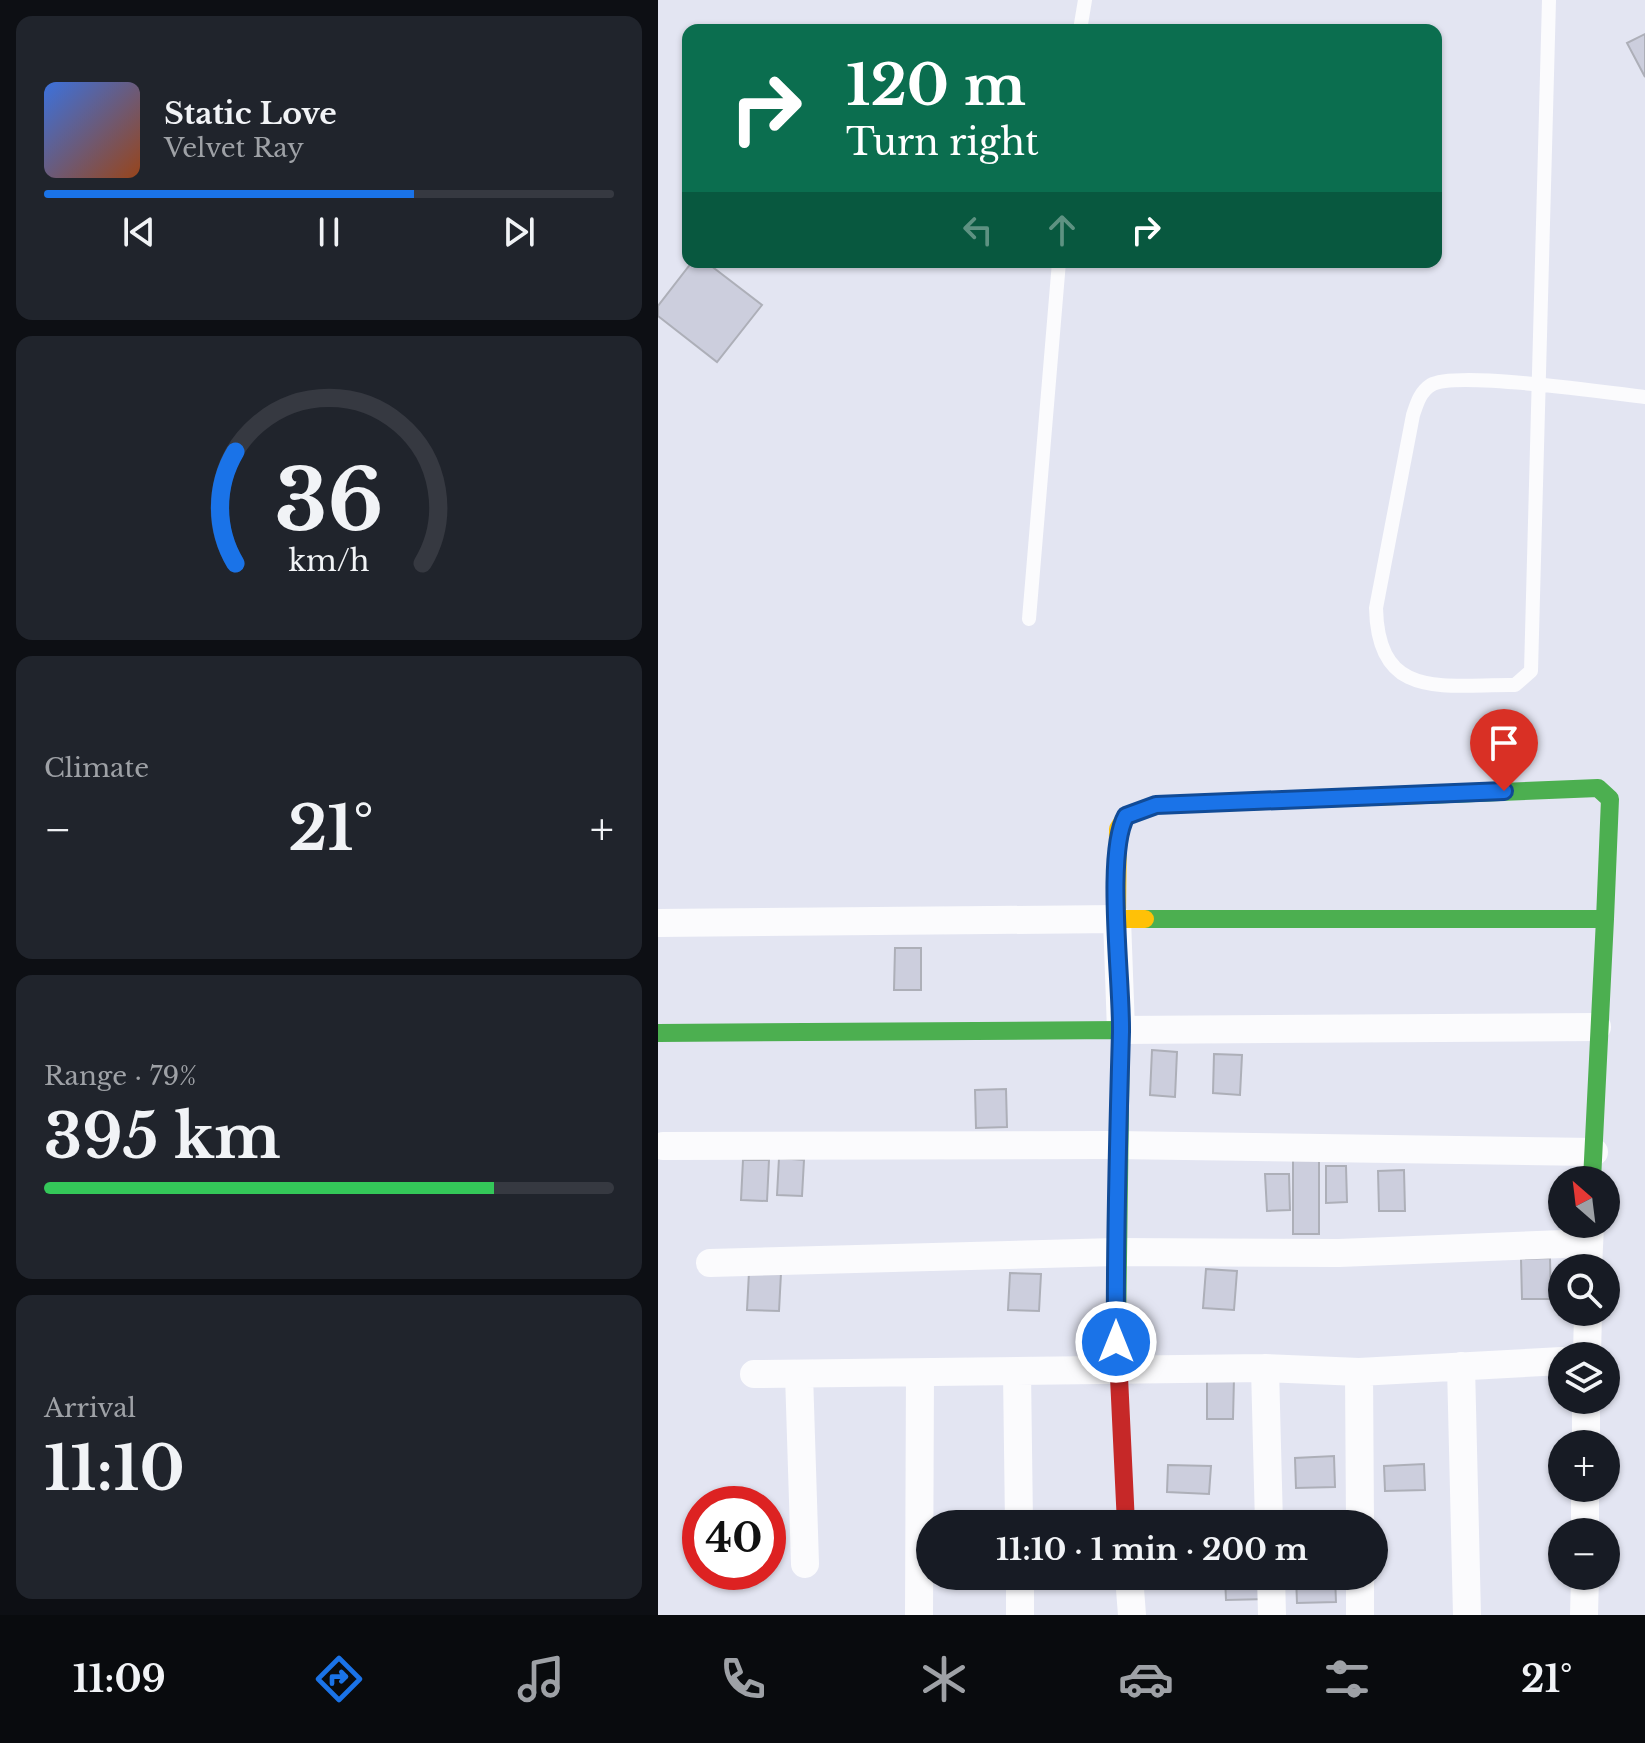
<!DOCTYPE html>
<meta charset="utf-8">
<style>
body{margin:0;font-family:"Libre Baskerville",serif;background:#20242c;color:#f1f3f6;height:100vh;display:flex;flex-direction:column;font-size:30px;white-space:nowrap}
*{box-sizing:border-box;margin:0}
p{font-size:26px;color:#9ea1a6}
.icon{flex:none;width:44px;height:44px;fill:none;stroke:currentColor;stroke-width:2;stroke-linecap:round;stroke-linejoin:round}
.map{position:relative;flex:1;overflow:hidden}
.details{display:flex;flex-direction:column;gap:16px;padding:16px;background:#0d0f14;width:658px}
.details>*{flex:none}
.guide{position:absolute;left:24px;top:24px;width:760px;height:244px;border-radius:16px;box-shadow:0 2px 6px #0004;background:#0b6e4f;color:#fff;overflow:hidden}
.needle{width:52px;rotate:332deg}
.fabs{position:absolute;left:890px;top:1166px;display:grid;gap:16px}
.fabs a{display:grid;place-items:center;width:72px;height:72px;border-radius:50%;background:#171b24;box-shadow:0 2px 6px #0004;font-size:40px}
.speed{position:absolute;left:24px;top:1486px;display:flex;gap:16px;font-size:40px;font-weight:700;text-align:center}
.speed>*{display:grid;place-content:center;width:104px;height:104px;border-radius:50%;background:#171b24;box-shadow:0 2px 6px #0004;line-height:1}
.speed .limit{border:12px solid #d22;background:#fff;color:#111}
.pin{position:absolute;display:grid;place-items:center;width:68px;height:68px;color:#fff;margin:-82px -34px;border-radius:50% 50% 50% 0;rotate:-45deg;box-shadow:0 0 8px #0007}
.pin .icon{rotate:45deg}
.me{position:absolute;width:88px;margin:-44px;rotate:0deg;stroke-linejoin:round;filter:drop-shadow(0 0 6px #0008)}
.turn{display:flex;align-items:center;gap:28px;height:168px;padding:0 32px;font-size:36px}
.turn .icon{width:104px;height:104px;stroke-width:2.5}
.turn b{display:block;font-size:56px;line-height:68px}
.lanes{display:flex;align-items:center;height:76px;padding:0 32px;background:#0003;justify-content:center;gap:40px;direction:ltr}
.lanes .off{opacity:.35}
.big{font-size:60px;font-weight:700;line-height:1.1}
.details .tile{flex:1;display:flex;flex-direction:column;justify-content:center;gap:12px;min-width:0;padding:0 28px;border-radius:16px;background:#20242c}
.details .dial{align-items:center;gap:0}
.dial svg{height:208px;overflow:visible;fill:none;stroke:#363941;stroke-width:7;stroke-linecap:round;text-anchor:middle}
.dial text{fill:#f1f3f6;stroke:none}
.song{display:flex;align-items:center;gap:24px}
.cover{width:96px;height:96px;border-radius:12px;background:linear-gradient(135deg,hsl(220 70% 55%),hsl(20 70% 35%))}
.played{height:8px;border-radius:4px;background:linear-gradient(90deg,#1a73e8 65%,#363941 65%)}
.keys{display:flex;justify-content:space-around;direction:ltr}
.heat{display:flex;justify-content:space-between;align-items:center;font-size:44px;direction:ltr}
.charge{height:12px;border-radius:6px;background:linear-gradient(90deg,#34c759 79%,#363941 0)}
.trip{position:absolute;left:258px;top:1510px;width:472px;height:80px;border-radius:40px;background:#171b24;box-shadow:0 2px 6px #0004;font-weight:700;line-height:80px;text-align:center}
.menu{display:flex;height:128px;justify-content:space-around;align-items:center;background:#090b0e;color:#9ea1a6}
.menu .icon{width:56px;height:56px}
.menu .current{color:#1a73e8}
.menu b{font-size:36px;color:#f1f3f6}
main{display:flex;flex:1;min-height:0}
.map>svg:first-child{display:block}
.building{fill:#cccedd;stroke:#adafb8;stroke-width:2}
.lines{fill:none;stroke-linecap:round;stroke-linejoin:round}
.lane{stroke:#fbfbfd;stroke-width:14}
.street{stroke:#fbfbfd;stroke-width:28}
.fast{stroke:#4caf50;stroke-width:18}
.slow{stroke:#ffc107;stroke-width:18}
.jam{stroke:#c62828;stroke-width:18}
.route-casing{stroke:#114b97;stroke-width:20}
.route{stroke:#1a73e8;stroke-width:14}
</style>
<main>
<section class="details">
<div class="tile">
<div class="song"><i class="cover"></i><div><b>Static Love</b><p>Velvet Ray</p></div></div>
<div class="played"></div>
<div class="keys"><svg class="icon" aria-label="previous" viewBox="0 0 24 24"><path d="M18 5L8 12l10 7zM5 5v14"/></svg><svg class="icon" aria-label="pause" viewBox="0 0 24 24"><path d="M8 5v14M16 5v14"/></svg><svg class="icon" aria-label="next" viewBox="0 0 24 24"><path d="M6 5l10 7-10 7zM19 5v14"/></svg></div>
</div>
<div class="tile dial"><svg viewBox="0 0 100 80">
<path d="M14 69A42 42 0 1 1 86 69"/>
<path d="M14 69A42 42 0 0 1 14 26" stroke="#1a73e8"/>
<text x="50" y="56" font-size="32" font-weight="700">36</text>
<text x="50" y="72" font-size="11">km/h</text>
</svg></div>
<div class="tile"><p>Climate</p>
<div class="heat"><a>−</a><b class="big">21°</b><a>+</a></div>
</div>
<div class="tile"><p>Range · 79%</p><b class="big">395 km</b><div class="charge"></div></div>
<div class="tile"><p>Arrival</p><b class="big">11:10</b></div>
</section>
<div class="map">
<svg width="987" height="1615" viewBox="0 0 987 1615">
<rect width="100%" height="100%" fill="#e3e5f2"/>
<path class="building" d="M987,34V77L969,43Z
M34,262H48L104,305L59,362L0,316V306Z
M237,948H263V990H236Z
M494,1050L519,1052L517,1097L492,1095Z
M556,1054L584,1055L582,1095L555,1093Z
M348,1089L349,1127L318,1128L317,1090Z
M635,1157H661V1234H635Z
M121,1158L146,1160L144,1196L119,1195Z
M85,1160H111L109,1201L83,1200Z
M668,1166H688L689,1202L668,1203Z
M746,1170L747,1211H721L720,1171Z
M607,1174H631L632,1210L609,1211Z
M892,1258L893,1299H864L863,1259Z
M548,1269L579,1271L576,1310L545,1308Z
M91,1272L123,1273L121,1311L89,1310Z
M352,1273L383,1274L381,1311L350,1310Z
M549,1378H576L575,1419H549Z
M676,1456L677,1487L638,1488L637,1458Z
M766,1464L767,1490L727,1491L726,1466Z
M510,1465L553,1466L551,1494L509,1492Z
M567,1576H608L609,1599L568,1600Z
M638,1576H677L678,1602L639,1603Z"/>
<g class="lines">
<path class="lane" d="M891,0L873,671L857,685C786,684 720,702 718,608L755,415C759,403 762,392 773,385C797,370 952,393 987,397
M422,30L427,0
M371,619L401,262"/>
<path class="street" d="M0,923L459,919L463,1030L939,1027
M5,1146L457,1145L936,1152
M52,1263L457,1252L681,1253L931,1243
M930,1268L932,1225
M929,1356L930,1312
M803,1366L809,1615
M607,1368L611,1524
M359,1372L361,1524
M701,1372L702,1524
M96,1374L607,1368L701,1372L904,1361
M141,1374L147,1564
M928,1444V1400
M927,1532V1488
M362,1576V1615
M471,1576L474,1615
M613,1576L614,1615
M702,1576V1615
M261,1615L262,1373
M926,1615L927,1576"/>
<path class="fast" d="M767,795L940,788L952,799L947,919
M487,919H947L934,1180
M0,1033L463,1030L459,1335"/>
<path class="slow" d="M487,919H459L460,829L468,816L498,805L767,795"/>
<path class="jam" d="M459,1335L468,1524"/>
</g>
<g class="lines">
<defs>
<path id="route" d="M458,1342C457,1239 460,1136 463,1032C464,983 447,853 468,816L498,805L846,791"/>
</defs>
<use href="#route" class="route-casing"/>
<use href="#route" class="route"/>
</g>
</svg>
<div class="fabs">
<a><svg class="needle" viewBox="-14 -14 28 28"><path d="M0-13l5 13h-10z" fill="#e53935"/><path d="M0 13l5-13h-10z" fill="#9ea1a6"/></svg></a>
<a><svg class="icon" aria-label="search" viewBox="0 0 24 24"><circle cx="10" cy="10" r="6"/><path d="M15 15l6 6"/></svg></a>
<a><svg class="icon" aria-label="layers" viewBox="0 0 24 24"><path d="M12 4l9 5-9 5-9-5zM3 14l9 5 9-5"/></svg></a>
<a>+</a>
<a>−</a>
</div>
<div class="speed"><div class="limit">40</div></div>
<div class="pin" style="left:846px;top:791px;background:#d93025"><svg class="icon" aria-label="arrive" viewBox="0 0 24 24"><path d="M6 21V4h12l-3 4 3 4H6"/></svg></div>
<svg class="me" style="left:458px;top:1342px" viewBox="-20 -20 40 40"><circle r="17" fill="#1a73e8" stroke="#fff" stroke-width="3"/><path d="M0-11L8 9 0 5-8 9z" fill="#fff"/></svg>
<div class="trip">11:10 · 1 min · 200 m</div>
<div class="guide">
<div class="turn"><svg class="icon" aria-label="right" viewBox="0 0 24 24"><path d="M7 20v-9h11M14 6l5 5-5 5"/></svg><div><b>120 m</b>Turn right</div></div>
<div class="lanes"><svg class="icon off" aria-label="left" viewBox="0 0 24 24"><path d="M17 20v-9H6M10 6l-5 5 5 5"/></svg><svg class="icon off" aria-label="ahead" viewBox="0 0 24 24"><path d="M12 20V5M6 11l6-6 6 6"/></svg><svg class="icon" aria-label="right" viewBox="0 0 24 24"><path d="M7 20v-9h11M14 6l5 5-5 5"/></svg></div>
</div>
</div>
</main>
<nav class="menu">
<b>11:09</b>
<svg class="icon current" aria-label="directions" viewBox="0 0 24 24"><path d="M12 3l9 9-9 9-9-9zM9 14v-3h6M13 9l2 2-2 2"/></svg>
<svg class="icon" aria-label="music" viewBox="0 0 24 24"><path d="M9 18V5l10-2v13"/><circle cx="6" cy="18" r="3"/><circle cx="16" cy="16" r="3"/></svg>
<svg class="icon" aria-label="phone" viewBox="0 0 24 24"><path d="M5 4h4l2 5-3 2q2 4 5 5l2-3 5 2v4C11 20 4 13 5 4z"/></svg>
<svg class="icon" aria-label="climate" viewBox="0 0 24 24"><path d="M12 3v18M4 7l16 10M4 17L20 7"/></svg>
<svg class="icon" aria-label="car" viewBox="0 0 24 24"><path d="M5 17H2v-5l4-1 3-4h7l3 4 3 1v5h-3M9 17h6M6 11h13"/><circle cx="7" cy="17" r="2"/><circle cx="17" cy="17" r="2"/></svg>
<svg class="icon" aria-label="filters" viewBox="0 0 24 24"><path d="M4 7h16M4 17h16"/><circle cx="9" cy="7" r="2"/><circle cx="15" cy="17" r="2"/></svg>
<b>21°</b>
</nav>
